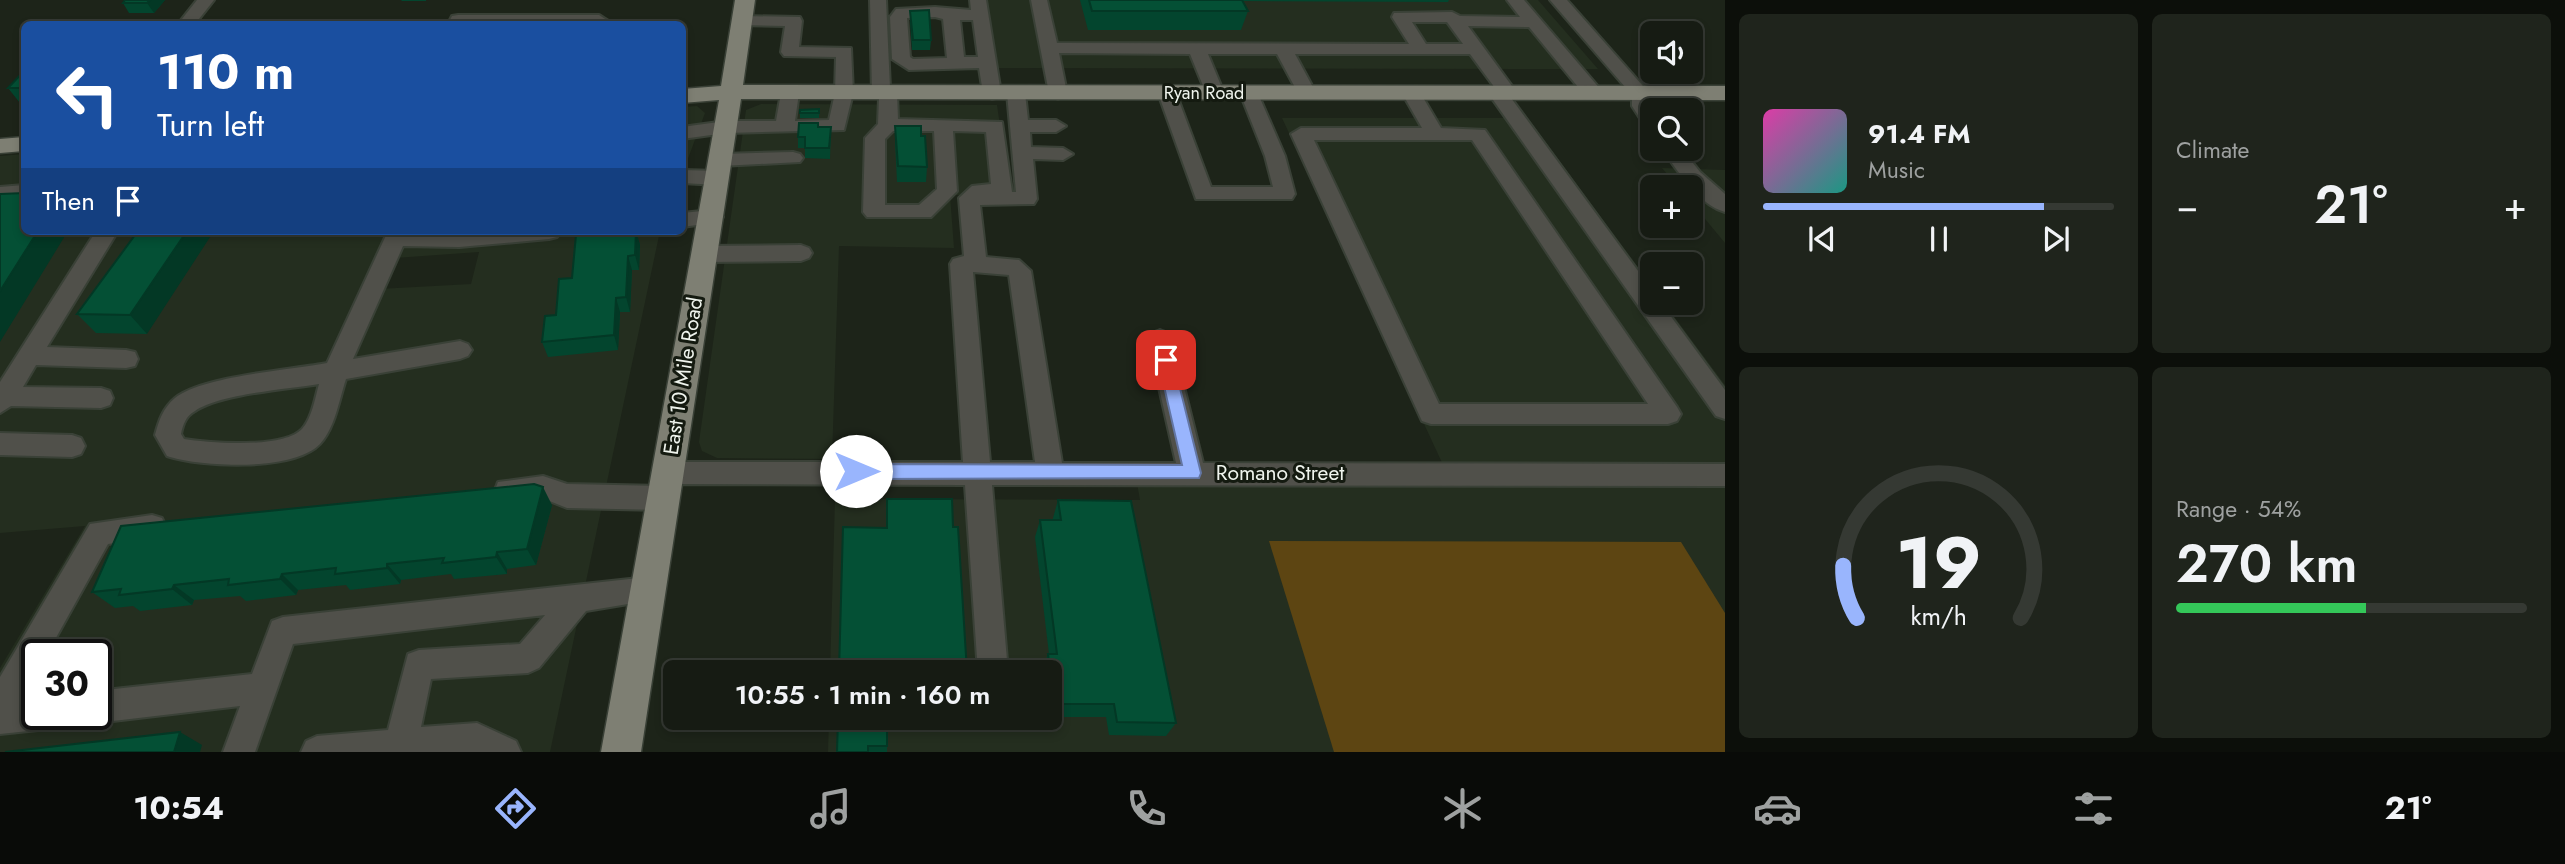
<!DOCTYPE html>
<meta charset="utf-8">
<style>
body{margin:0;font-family:Jost,sans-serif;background:#1f241c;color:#f1f3f6;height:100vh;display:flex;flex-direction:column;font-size:26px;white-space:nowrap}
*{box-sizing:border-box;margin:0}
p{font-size:23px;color:#9ea1a0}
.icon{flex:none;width:38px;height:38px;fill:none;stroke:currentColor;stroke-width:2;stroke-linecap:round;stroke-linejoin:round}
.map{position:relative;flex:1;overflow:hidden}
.sheet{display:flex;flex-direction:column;gap:14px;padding:14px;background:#0c0f0a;width:840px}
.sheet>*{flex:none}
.guide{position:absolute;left:21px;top:21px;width:665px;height:214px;border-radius:10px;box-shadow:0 4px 10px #0003,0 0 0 2px #353933;background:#1a4fa0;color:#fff;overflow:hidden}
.tools{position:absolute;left:1640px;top:21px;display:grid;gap:14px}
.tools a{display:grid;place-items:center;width:63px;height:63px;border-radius:10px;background:#161b13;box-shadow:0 4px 10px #0003,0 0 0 2px #353933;font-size:35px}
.speed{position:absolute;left:21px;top:639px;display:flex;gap:14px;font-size:35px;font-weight:700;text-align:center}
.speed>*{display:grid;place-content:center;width:91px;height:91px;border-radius:50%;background:#161b13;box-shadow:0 4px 10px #0003,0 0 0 2px #353933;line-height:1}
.speed .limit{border:4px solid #111;border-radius:10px;background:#fff;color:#111}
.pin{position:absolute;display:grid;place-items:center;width:60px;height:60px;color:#fff;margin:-30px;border-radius:14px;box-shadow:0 4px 10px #0006}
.me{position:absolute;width:77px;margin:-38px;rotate:90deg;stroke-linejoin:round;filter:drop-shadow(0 0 5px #0008)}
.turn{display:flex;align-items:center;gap:24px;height:147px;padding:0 21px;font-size:32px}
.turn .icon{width:91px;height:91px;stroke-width:2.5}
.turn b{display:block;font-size:49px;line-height:60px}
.then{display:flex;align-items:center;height:66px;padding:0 21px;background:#0003;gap:14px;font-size:26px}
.big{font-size:52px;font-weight:600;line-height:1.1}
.sheet .widget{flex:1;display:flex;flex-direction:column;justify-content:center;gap:10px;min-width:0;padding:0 24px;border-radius:10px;background:#1f241c}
.sheet .dial{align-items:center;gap:0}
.dial svg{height:182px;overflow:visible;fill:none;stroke:#353933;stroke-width:7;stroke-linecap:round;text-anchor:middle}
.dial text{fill:#f1f3f6;stroke:none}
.song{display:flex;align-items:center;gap:21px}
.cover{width:84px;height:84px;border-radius:10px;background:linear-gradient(135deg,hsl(320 70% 55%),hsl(170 70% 35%))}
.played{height:7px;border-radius:4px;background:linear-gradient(90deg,#99b5fd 80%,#353933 80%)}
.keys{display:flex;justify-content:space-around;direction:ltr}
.heat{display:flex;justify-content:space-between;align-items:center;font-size:38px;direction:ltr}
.charge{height:10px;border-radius:5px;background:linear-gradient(90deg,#34c759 54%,#353933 0)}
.sheet .tiles{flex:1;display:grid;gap:14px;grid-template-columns:repeat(2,1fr)}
.trip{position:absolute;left:663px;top:660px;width:399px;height:70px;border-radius:10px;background:#161b13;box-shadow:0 4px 10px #0003,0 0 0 2px #353933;font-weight:600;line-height:70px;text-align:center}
.tabs{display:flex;height:112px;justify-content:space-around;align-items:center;background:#090b08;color:#9ea1a0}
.tabs .icon{width:49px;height:49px}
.tabs .on{color:#99b5fd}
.tabs b{font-size:32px;color:#f1f3f6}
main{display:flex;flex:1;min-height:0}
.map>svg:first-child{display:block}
.built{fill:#242e1f;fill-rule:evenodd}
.green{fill:#5d4512}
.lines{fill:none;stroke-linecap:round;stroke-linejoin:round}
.minor-casing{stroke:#3a4137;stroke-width:4}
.major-casing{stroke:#3a4137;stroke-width:3}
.minor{fill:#50504a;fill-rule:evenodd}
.major{fill:#7e7f73;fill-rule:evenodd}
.wall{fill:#03452e}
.shaded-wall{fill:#033825}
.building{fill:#045035;stroke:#033825;stroke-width:2}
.route{fill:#99b5fd;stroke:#6376a4;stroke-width:2}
.labels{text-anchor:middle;stroke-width:6;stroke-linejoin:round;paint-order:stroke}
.far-street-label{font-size:18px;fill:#eff4ed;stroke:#141a10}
.street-label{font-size:21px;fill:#eff4ed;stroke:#141a10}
</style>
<main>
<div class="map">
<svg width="1725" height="752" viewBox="0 0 1725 752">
<rect width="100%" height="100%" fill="#1d2419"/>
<path class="built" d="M982,0H1538L1598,69L992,68Z
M761,104L997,105L1010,195H950L954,248L839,246L832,459L717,458L702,451L699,442L746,110Z
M697,106L705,113L683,172V107Z
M1282,118H1528L1652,286V303H1664L1725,385V752H828L829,718H1050V672H830L835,499L1140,500L1137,483L1451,482Z
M24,154V231H387L360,290L471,284L479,252L395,258L407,231H660L550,752H0V668L85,526L0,533V156ZM37,654H96V714H37Z
M1662,168L1725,170V243L1691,202L1690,187H1678Z"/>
<path class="green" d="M1269,541L1681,542L1725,613V752H1334Z"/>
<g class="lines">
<defs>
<path id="minor" d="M197,0H214L195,24H178Z
M870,0H886L890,88L897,93L898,119L1002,122L1012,192H1016L1007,93L1009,89L1016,87L1025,93L1028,120H1056L1066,126L1056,132H1030L1031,147L1063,148L1073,154L1063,160L1033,159L1037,199L1034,204L980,205L986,257L1019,260L1031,271L1062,463H1176L1148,339L1152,333L1160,330L1168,333L1172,339L1203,463L1725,464V486L992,485L1008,672H978L965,485L668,484L659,481L655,473L659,465L668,462H963L950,264L953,259L964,256L959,198L972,186L991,184L986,132L953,131L957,191L931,217H867L863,212L865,138L878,124L879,98L872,93ZM893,131H934L937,189L919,205H885V139ZM973,272L1009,275L1035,462H990Z
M970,0H986L1001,93L999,97L992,99L983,93L979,68L909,70L892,59L890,17L896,9L935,7L971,10ZM935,17L943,19L947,58L913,59L910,57L907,18ZM960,20H973L978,57H964Z
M1031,0H1047L1057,43L1409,44L1392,17L1394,13L1452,12L1460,16L1520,17L1507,0H1524L1601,90L1603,94L1601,98H1587L1529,27L1468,26L1517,93L1511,98L1652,290V303H1661L1725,390V419L1716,416L1491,97L1489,93L1495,88L1470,54H1295L1316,93L1307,99L1298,93L1277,54H1208L1224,93L1215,99L1206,93L1190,54L1059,53L1067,93L1058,99L1049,93ZM1412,22H1447L1463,44H1426Z
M1550,0H1567L1650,94L1652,128L1645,126L1632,106V95Z
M458,15H599L613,24H452L450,20L452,16Z
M742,16L800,17L802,21L799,47L851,48L853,93L844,130L726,133L682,139V127L726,121H776L781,93L790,87L799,93L795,121L829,120L835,93L836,57L784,56L781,52L785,26L736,25L734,21Z
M1167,87L1176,93L1211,187H1273L1265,156L1240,93L1249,87L1256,89L1285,156L1295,194L1292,199H1196L1158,93Z
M1411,87L1418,89L1441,128L1485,130L1677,407L1681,414L1677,421L1668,424H1431L1422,421L1291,134L1301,128H1422L1402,93ZM1314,140H1472L1648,404H1439Z
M1662,149H1682L1700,172L1725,194V212C1699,205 1677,170 1662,149Z
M793,152L800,154L803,158L800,162L721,166L711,160L721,154Z
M682,170L718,171L728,178L718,185L682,183Z
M24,185V199L0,201V187Z
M712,210L723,217L719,222L682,227V213Z
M96,231H118L47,347L126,350L135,352L138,359L135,366L126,368L36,365L23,387L101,388L110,391L113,398L110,405L101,408L11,406L0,413V382Z
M388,231L560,232L557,237L549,239L459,247L403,246L353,359L460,341L468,344L472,350L468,356L460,359L346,379C339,400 335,428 320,444C293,472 200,467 167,456L155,435C159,420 163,408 175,398C203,376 290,370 327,363ZM319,384C315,398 312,418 302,429C283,449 210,443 184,439L181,434C183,424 186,416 195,411C219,394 289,389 319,384Z
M801,245L809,248L812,253L809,258L801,261L703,262L695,259L692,254L695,249L703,246Z
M0,433L72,435L81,438L85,446L81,454L72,457L0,455Z
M543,476L567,484L663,486L673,490L677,498L673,506L663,510L567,508L542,498L508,501L498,498L495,490L498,482Z
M152,515L162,518L166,527L162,536L108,544L47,654H37V672L21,700L37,698V714H54L49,725L38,730L0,734V677L90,524Z
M648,577L658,581L663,590L658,599L586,611L539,668L528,673L431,679L421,727L477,723L516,741L521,752H301L306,741L317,736L388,730L408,654L419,650L520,644L545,615L293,644L255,752H223L240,706L96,723L85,718L83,714H96V691L252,674L272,621L283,617Z"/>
<path id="major" d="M735,0H755L743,85L1725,86V100L741,99L641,752H601L719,100L682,103V89L721,86Z
M24,137V151L0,153V139Z"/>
</defs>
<use href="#minor" class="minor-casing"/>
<use href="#major" class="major-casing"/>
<use href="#minor" class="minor"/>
<use href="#major" class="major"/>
</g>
<path class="wall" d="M165,0L154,13H129L123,3Z
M401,0H426V1H402Z
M1080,0H1449L1448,2L1243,1L1248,11L1241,30H1088Z
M910,11L931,40L930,50H912L910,21Z
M24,71V103H20L8,88Z
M819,109V118H800V110Z
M895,126L921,136L927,167L926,182H897L895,141Z
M818,127H831L830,159L805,158V148H798V137Z
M138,231L147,334L96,333L77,314Z
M636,231L640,245L639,270H632L630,312H620L618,350L548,357L542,342L556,315Z
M1058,500L1176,723L1166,736L1109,735L1106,717H1050V672H1042V669L1048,654H1049L1035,537L1040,520H1053V518Z
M552,505L536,565L507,569V574L454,579L451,574L401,580L400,584L350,590L346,585L298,590L296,595L246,601L240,596L194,600L192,605L140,611L133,606L115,608L92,592Z
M838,718L887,746V752H837Z"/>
<path class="shaded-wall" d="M150,0H165L154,13L147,3Z
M38,231H68L0,342V291Z
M187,231H214L147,334L130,315Z
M636,231L640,245L639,270L635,255Z
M628,256L632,270L630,312L626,297Z
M616,298L620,312L618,350L614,335Z
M543,487L552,505L536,565L527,549Z
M497,552L507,569V574L496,557Z
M387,564L401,580L400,584L387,568Z
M282,574L298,590L296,595L280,579Z
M174,585L194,600L192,605L172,589Z
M180,732L202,745L200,752H174Z"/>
<path class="building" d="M125,0H150L147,3H123Z
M1089,0H1242L1248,11H1092Z
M929,10L931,40H913L910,11Z
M24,71V88H8Z
M819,109V113H800V110Z
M799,123H818V127H831L829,148H805V137H798Z
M895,126H921V136H925L927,167L898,166Z
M24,193V231H38L0,291V194Z
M138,231H187L130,315L77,314Z
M626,231H636L635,255L628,256L626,297L616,298L614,335L542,342L545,316L556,315L559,279L572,278L576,235Z
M534,484L543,487L527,549L497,552L496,557L442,563L444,558L387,564V568L335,574L336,568L282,574L280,579L228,585L229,579L174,585L172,589L119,595L121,589L92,592L121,526Z
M887,499H952L953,527H958L967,672H839L843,527L887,528Z
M1058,500L1131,501L1176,723L1117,722L1114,704H1054L1048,654H1057L1040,520H1061Z
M838,718H887V746H868V752H837Z
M180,732L174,752H5Z"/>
<path class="route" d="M1166,354L1173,360L1201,473L1199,478L856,479L847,471L856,464L1182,465L1158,360Z"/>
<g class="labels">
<g class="far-street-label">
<text x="1204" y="99">Ryan Road</text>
</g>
<g class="street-label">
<text transform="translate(683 376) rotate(-81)" y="7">East 10 Mile Road</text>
<text x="1280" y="480">Romano Street</text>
</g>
</g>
</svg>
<div class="tools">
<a><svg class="icon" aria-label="sound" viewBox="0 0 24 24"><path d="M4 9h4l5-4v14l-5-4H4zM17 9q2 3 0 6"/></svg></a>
<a><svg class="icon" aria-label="search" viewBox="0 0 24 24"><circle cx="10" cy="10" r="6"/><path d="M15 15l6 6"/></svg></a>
<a>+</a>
<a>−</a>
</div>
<div class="speed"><div class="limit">30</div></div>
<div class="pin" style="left:1166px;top:360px;background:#d93025"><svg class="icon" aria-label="arrive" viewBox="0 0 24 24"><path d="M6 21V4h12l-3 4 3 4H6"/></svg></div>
<svg class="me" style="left:856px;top:471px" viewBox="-20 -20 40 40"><circle r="19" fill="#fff"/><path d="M0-13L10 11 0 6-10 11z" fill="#99b5fd"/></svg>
<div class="trip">10:55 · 1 min · 160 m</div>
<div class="guide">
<div class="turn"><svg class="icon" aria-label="left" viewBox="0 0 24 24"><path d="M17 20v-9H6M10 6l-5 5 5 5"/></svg><div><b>110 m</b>Turn left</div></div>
<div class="then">Then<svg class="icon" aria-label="arrive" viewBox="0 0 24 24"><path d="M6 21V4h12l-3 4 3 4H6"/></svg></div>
</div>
</div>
<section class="sheet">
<div class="tiles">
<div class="widget">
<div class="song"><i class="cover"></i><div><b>91.4 FM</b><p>Music</p></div></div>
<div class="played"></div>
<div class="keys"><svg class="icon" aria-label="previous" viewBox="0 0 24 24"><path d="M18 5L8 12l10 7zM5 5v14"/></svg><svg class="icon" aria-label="pause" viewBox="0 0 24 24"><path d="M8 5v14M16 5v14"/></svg><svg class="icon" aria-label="next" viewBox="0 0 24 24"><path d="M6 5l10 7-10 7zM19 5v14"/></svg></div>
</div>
<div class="widget"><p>Climate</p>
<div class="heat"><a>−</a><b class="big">21°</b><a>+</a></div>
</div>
<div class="widget dial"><svg viewBox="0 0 100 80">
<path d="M14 69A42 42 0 1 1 86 69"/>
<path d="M14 69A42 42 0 0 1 8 46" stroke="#99b5fd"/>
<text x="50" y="56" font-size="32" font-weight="700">19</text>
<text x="50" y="72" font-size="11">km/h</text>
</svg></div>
<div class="widget"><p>Range · 54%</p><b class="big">270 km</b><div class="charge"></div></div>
</div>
</section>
</main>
<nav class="tabs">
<b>10:54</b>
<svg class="icon on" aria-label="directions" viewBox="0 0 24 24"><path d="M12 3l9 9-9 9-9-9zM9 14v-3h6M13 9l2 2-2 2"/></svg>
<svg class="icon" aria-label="music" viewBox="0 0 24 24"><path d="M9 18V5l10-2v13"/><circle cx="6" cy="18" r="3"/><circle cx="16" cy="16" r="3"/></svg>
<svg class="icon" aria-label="phone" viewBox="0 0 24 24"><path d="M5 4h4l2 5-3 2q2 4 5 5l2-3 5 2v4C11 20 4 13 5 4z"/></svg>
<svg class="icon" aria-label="climate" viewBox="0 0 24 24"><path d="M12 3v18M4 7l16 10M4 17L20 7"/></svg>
<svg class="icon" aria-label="car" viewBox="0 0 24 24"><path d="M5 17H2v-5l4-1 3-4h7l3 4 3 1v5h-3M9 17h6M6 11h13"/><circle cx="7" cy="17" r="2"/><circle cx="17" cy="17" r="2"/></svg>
<svg class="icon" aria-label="filters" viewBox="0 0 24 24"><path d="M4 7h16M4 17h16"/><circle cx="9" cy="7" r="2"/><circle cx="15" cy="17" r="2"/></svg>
<b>21°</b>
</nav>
